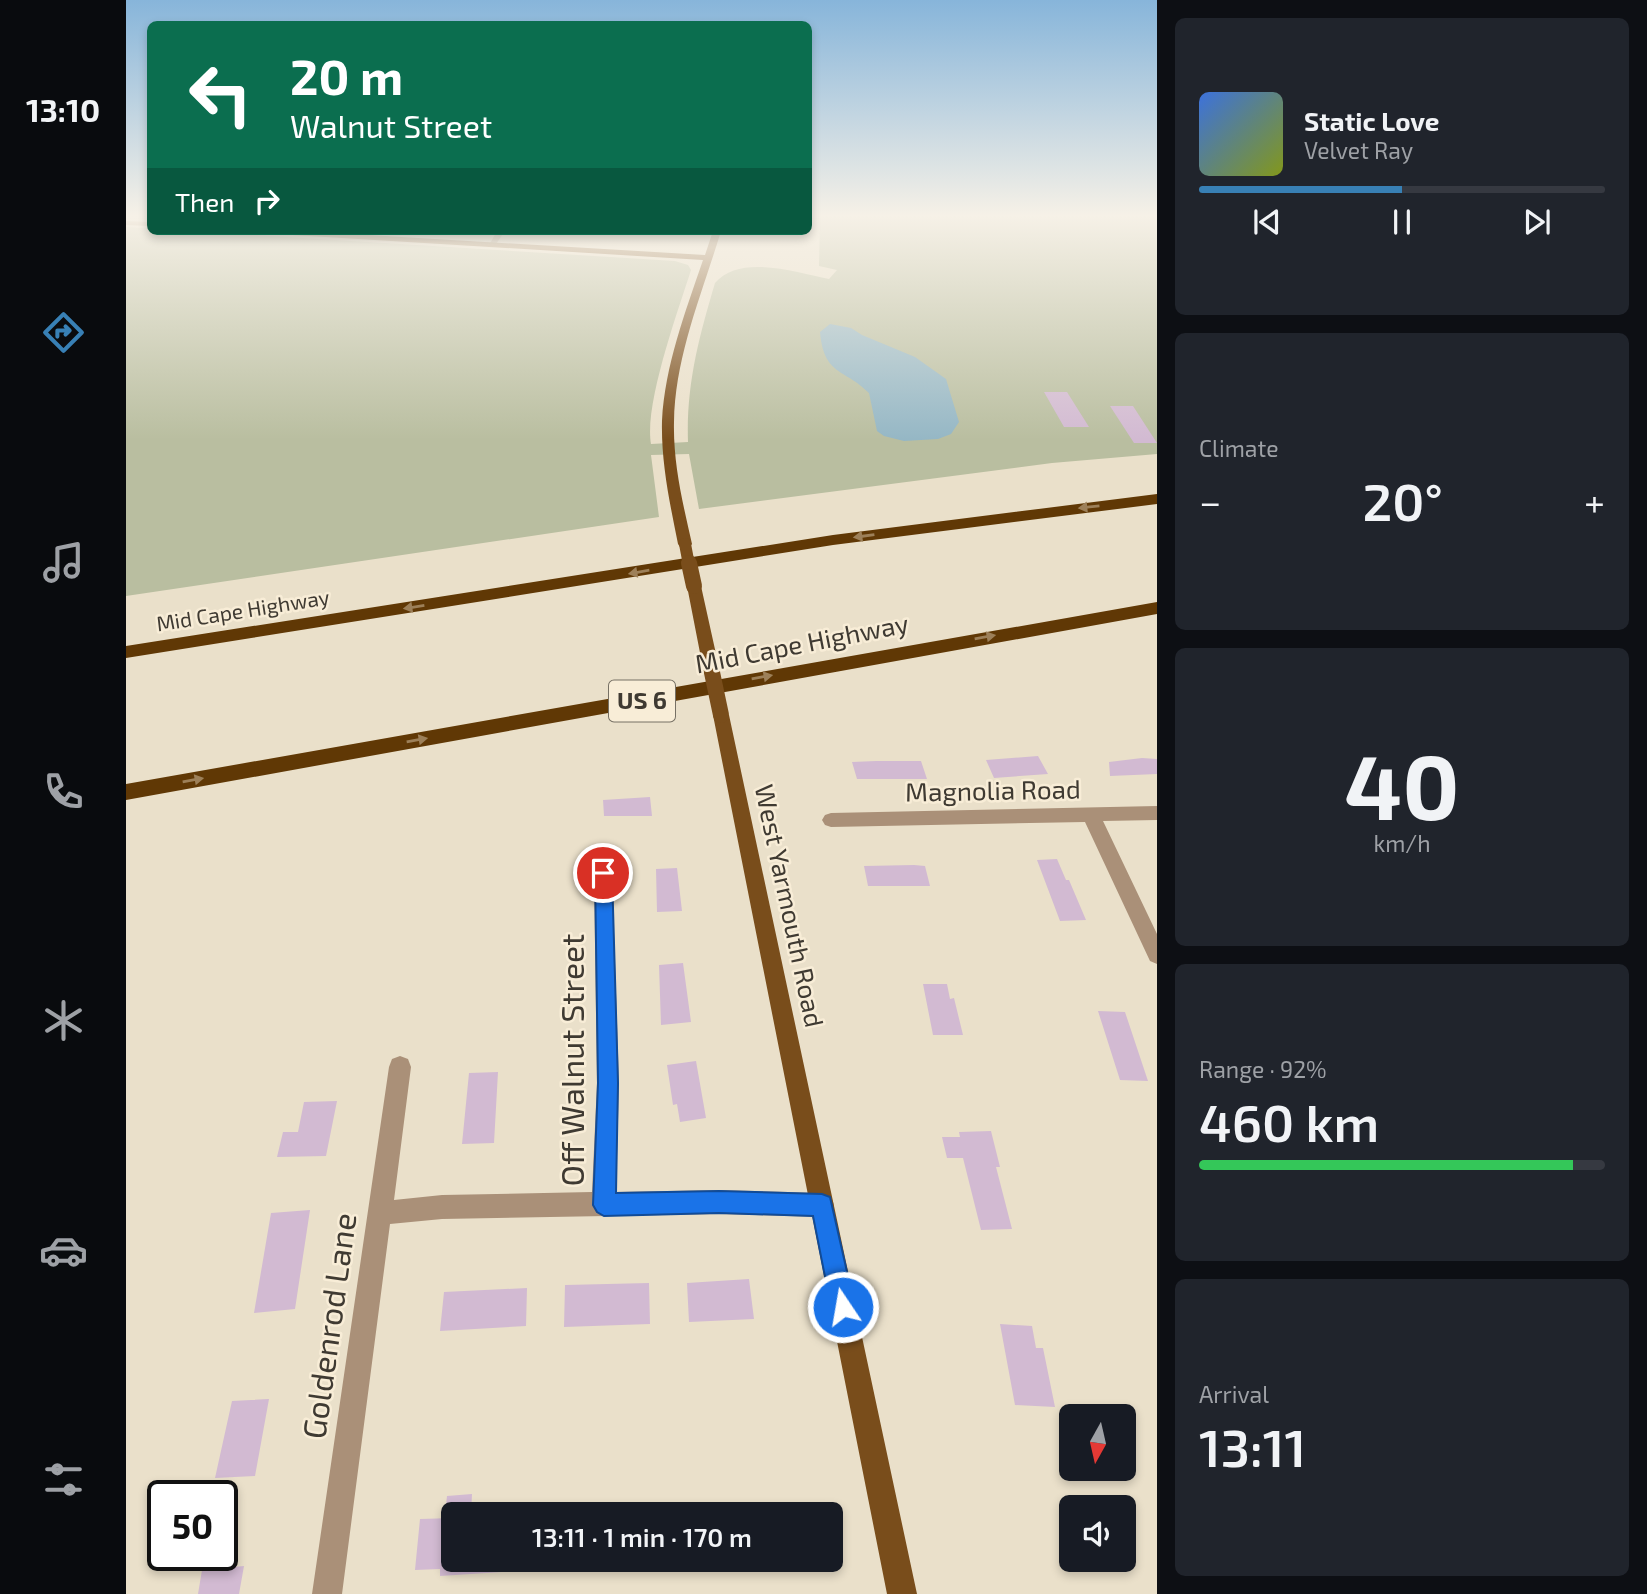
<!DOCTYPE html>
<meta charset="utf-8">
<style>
body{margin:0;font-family:"Exo 2",sans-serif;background:#20242c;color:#f1f3f6;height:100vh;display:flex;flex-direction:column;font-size:26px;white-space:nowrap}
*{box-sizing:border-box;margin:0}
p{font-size:23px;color:#9ea1a6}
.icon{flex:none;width:38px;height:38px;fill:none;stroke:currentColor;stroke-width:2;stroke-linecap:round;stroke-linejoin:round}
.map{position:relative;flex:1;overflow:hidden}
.drawer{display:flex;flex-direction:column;gap:18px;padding:18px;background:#0d0f14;width:490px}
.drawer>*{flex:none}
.banner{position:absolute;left:21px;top:21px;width:665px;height:214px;border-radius:10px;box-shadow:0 4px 10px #0003;background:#0b6e4f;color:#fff;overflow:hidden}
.needle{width:46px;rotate:188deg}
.fabs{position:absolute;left:933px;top:1404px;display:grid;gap:14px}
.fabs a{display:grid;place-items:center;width:77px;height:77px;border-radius:10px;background:#171b24;box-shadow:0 4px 10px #0003;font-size:35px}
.speed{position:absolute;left:21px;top:1480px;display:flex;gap:14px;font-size:35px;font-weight:700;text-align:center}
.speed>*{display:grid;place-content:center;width:91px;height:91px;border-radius:50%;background:#171b24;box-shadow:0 4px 10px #0003;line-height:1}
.speed .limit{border:4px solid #111;border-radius:10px;background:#fff;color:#111}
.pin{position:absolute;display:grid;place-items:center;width:60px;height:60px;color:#fff;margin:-30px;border:4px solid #fff;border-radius:50%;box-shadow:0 2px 7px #0007}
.me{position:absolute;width:77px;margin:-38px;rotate:348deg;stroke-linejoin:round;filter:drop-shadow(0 0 5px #0008)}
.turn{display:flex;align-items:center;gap:24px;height:147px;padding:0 28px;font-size:32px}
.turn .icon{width:91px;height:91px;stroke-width:2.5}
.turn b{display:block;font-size:49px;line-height:60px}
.then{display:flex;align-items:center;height:66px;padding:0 28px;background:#0003;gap:14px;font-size:26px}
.big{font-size:52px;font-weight:600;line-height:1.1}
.drawer .card{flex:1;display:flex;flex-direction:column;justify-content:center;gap:10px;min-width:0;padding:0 24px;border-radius:10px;background:#20242c}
.drawer .dial{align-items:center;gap:0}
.dial b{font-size:91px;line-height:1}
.song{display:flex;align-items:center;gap:21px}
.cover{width:84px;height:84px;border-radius:10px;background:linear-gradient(135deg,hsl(220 70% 55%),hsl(70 70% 35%))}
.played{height:7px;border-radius:4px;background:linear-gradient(90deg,#3880b5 50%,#363941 50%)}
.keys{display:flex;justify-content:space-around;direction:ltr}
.heat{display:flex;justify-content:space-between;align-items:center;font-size:38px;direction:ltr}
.charge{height:10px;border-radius:5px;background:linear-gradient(90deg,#34c759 92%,#363941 0)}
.trip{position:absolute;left:315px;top:1502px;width:402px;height:70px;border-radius:10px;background:#171b24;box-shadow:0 4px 10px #0003;font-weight:600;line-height:70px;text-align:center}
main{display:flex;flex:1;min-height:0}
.menu{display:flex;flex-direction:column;width:126px;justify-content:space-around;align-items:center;background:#090b0e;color:#9ea1a6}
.menu .icon{width:49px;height:49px}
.menu .on{color:#3880b5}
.menu b{font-size:32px;color:#f1f3f6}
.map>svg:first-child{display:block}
.green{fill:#b9bea0}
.water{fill:#95b7c5}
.building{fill:#d2bad2}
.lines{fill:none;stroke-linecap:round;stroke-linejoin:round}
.minor{fill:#aa9078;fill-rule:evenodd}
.major{fill:#794d1b;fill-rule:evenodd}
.highway{fill:#603805;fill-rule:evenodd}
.major-bridge-far1{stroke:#794d1b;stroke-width:12}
.major-bridge{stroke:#794d1b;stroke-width:16}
.oneway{fill:#9d8059}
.route{fill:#1a73e8;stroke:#114b97;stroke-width:2}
.labels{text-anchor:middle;stroke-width:5;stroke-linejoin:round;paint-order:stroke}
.far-street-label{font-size:21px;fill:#3f3a32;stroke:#f8edd7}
.shield{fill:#f8edd7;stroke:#767064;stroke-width:2}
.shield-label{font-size:24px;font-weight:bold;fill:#3f3a32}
.street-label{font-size:26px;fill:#3f3a32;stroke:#f8edd7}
.near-street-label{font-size:32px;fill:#3f3a32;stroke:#f8edd7}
</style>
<main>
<nav class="menu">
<b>13:10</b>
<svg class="icon on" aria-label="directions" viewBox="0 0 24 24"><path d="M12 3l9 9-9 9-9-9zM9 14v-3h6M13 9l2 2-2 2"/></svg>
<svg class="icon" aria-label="music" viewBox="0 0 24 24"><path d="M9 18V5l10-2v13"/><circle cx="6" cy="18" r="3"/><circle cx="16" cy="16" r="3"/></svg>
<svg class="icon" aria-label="phone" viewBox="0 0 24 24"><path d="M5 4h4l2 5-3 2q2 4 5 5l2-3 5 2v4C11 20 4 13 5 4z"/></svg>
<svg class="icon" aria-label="climate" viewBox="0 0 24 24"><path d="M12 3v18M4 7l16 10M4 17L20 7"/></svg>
<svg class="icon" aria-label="car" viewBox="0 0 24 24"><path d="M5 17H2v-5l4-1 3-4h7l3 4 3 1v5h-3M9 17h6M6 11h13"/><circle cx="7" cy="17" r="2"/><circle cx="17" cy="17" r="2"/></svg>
<svg class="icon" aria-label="filters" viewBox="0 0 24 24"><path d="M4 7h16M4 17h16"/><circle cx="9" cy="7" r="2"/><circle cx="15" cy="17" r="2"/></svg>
</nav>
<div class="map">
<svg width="1031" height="1594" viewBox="0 0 1031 1594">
<rect width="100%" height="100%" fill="#eae0ca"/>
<path class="green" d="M694,217H1031V454L926,463L573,509L563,454L525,455L533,517L0,596V227L549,261L562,265L565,270C552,311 518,404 525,444L562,442C560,385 573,337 589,283C614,253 671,273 703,279L711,270L693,266Z"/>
<path class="water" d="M704,324L725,328L736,335L789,357L820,379L833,422L825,434L812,439L778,441L758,436L751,431L743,393C718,368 698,376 694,332Z"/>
<path class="building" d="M918,392H941L963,427H938Z
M984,406H1007L1031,443H1008Z
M912,756L922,774L868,778L860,760Z
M1016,758L1031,759V774L984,776L983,762Z
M750,761H795L801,779H731L726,762Z
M524,797L526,816H478L477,800Z
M931,859L940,880H943L960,920L934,921L911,860Z
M788,865L799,866L804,886H742L738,866Z
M551,868L556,911L531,912L530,869Z
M557,963L565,1022L535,1025L533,965Z
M797,984H821L824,999L828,998L837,1035H807Z
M972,1011L999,1012L1022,1081L994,1080Z
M570,1061L580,1118L554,1122L551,1104L547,1105L541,1065Z
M372,1072L368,1143L336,1144L343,1073Z
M211,1101L200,1156L151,1157L157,1132H172L178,1102Z
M865,1131L874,1167H870L886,1229L855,1230L837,1158H821L816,1137H834L833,1132Z
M184,1210L169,1309L128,1313L145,1213Z
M623,1279L628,1319L563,1322L561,1283Z
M523,1283L524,1324L438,1327L439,1285Z
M401,1288L400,1326L314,1331L318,1292Z
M874,1324L906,1326L910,1348H917L929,1407L889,1405Z
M143,1399L129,1476L89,1478L106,1401Z
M346,1494L345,1514H319L321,1496Z
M327,1518V1559H375L376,1572L314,1576V1569L289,1570L294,1519Z
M118,1566L113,1594H72L76,1570Z"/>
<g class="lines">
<path class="minor" d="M371,231H379L368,247H362Z
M1031,806V820L977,821L1031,934V964L1024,961L959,822L705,827L699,825L696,820L699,815L705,813Z
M477,865L484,867L486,873L493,1083L490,1192L593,1190L696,1193L705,1196L708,1205L705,1214L696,1217L593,1214L316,1219L264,1224L216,1594H186L263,1067L266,1059L274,1056L282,1059L285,1067L268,1200L316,1195L466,1192L471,1083L468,873L470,867Z"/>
<path class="major" d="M0,221L24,222V226L0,225Z
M130,231H175L579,255L587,231H595C576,294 549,356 548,422C547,464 557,504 566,544L564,547H554L552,544C544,504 535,463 536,421C539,365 559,313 577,260L134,233Z
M568,582L575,586L592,663L584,668L576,663L561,586Z
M595,709L603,715L791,1594H761L587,715Z"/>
<path class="highway" d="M1031,494V504L707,545L0,658V646L707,535Z
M1031,602V614L0,800V784Z"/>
<path class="major-bridge-far1" d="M559,544L563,565"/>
<path class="major-bridge" d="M563,563L568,586
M584,663L595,715"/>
</g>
<defs><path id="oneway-solid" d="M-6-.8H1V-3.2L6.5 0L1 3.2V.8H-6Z" transform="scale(1.75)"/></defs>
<g class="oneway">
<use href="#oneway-solid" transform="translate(963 507) rotate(174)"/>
<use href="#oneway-solid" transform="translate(738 536) rotate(172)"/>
<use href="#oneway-solid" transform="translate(513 572) rotate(170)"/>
<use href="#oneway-solid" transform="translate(288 607) rotate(171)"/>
<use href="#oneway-solid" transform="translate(859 637) rotate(-10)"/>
<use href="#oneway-solid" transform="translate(636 677) rotate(-10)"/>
<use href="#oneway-solid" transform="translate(291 740) rotate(-10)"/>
<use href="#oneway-solid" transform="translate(67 780) rotate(-10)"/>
</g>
<linearGradient id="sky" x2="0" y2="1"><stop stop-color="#87b5da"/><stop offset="0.49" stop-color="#f6f1e7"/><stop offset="1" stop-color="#f6f1e7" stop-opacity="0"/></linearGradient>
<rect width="1031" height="440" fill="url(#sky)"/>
<path class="route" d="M477,866L486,873L492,1083L490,1193L593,1191L696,1194L704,1197L729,1307L725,1316L717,1319L708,1316L705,1307L687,1216L593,1213L478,1216L471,1212L467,1205L472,1083L469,873Z"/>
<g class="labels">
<g class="far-street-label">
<text transform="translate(117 611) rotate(-9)" y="7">Mid Cape Highway</text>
</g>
<rect class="shield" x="483" y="680.5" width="66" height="41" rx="5"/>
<g class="shield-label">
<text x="516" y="709">US 6</text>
</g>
<g class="street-label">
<text transform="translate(676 644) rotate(-11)" y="9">Mid Cape Highway</text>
<text transform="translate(867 791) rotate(-1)" y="9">Magnolia Road</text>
<text transform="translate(663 906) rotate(78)" y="9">West Yarmouth Road</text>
</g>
<g class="near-street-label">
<text transform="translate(447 1060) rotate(-90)" y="11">Off Walnut Street</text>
<text transform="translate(204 1326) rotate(-82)" y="11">Goldenrod Lane</text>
</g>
</g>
</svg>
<div class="fabs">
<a><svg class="needle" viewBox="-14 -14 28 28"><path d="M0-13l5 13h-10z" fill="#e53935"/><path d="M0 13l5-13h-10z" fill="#9ea1a6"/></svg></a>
<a><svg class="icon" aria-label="sound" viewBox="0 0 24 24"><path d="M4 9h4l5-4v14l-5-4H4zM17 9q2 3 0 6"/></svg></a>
</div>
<div class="speed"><div class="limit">50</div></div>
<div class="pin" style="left:477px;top:873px;background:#d93025"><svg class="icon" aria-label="arrive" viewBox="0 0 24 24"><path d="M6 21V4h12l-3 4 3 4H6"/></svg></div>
<svg class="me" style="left:717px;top:1307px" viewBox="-20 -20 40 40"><circle r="17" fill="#1a73e8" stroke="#fff" stroke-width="3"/><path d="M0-11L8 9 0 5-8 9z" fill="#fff"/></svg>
<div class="trip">13:11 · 1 min · 170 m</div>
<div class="banner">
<div class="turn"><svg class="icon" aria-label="left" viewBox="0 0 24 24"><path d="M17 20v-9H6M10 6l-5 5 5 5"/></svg><div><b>20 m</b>Walnut Street</div></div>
<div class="then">Then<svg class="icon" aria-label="right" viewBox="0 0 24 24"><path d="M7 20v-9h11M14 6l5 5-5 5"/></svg></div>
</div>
</div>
<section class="drawer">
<div class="card">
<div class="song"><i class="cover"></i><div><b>Static Love</b><p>Velvet Ray</p></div></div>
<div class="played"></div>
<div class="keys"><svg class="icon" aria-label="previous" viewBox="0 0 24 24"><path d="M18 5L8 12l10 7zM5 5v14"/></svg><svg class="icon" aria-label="pause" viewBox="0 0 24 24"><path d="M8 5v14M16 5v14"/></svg><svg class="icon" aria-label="next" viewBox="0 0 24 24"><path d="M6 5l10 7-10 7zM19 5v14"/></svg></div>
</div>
<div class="card"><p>Climate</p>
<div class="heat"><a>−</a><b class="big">20°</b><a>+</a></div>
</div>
<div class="card dial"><b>40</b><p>km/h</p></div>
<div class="card"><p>Range · 92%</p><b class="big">460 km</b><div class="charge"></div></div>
<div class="card"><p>Arrival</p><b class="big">13:11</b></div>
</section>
</main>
